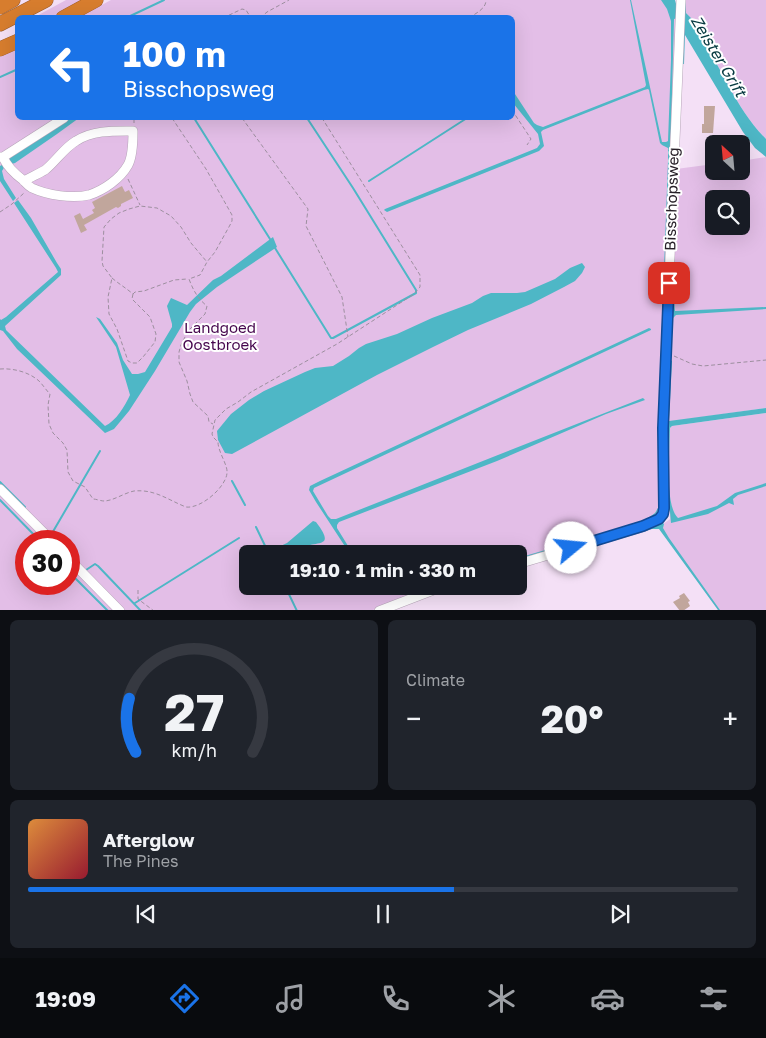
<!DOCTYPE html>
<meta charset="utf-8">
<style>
body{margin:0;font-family:"Golos Text",sans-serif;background:#20242c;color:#f1f3f6;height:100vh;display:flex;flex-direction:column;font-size:19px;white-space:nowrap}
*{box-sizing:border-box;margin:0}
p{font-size:16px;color:#9ea1a6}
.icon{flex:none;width:28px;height:28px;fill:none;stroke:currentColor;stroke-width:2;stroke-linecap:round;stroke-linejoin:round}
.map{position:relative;height:610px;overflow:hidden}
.details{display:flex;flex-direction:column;gap:10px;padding:10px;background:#0d0f14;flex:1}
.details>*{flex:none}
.banner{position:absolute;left:15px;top:15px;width:500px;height:105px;border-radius:8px;box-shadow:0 5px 20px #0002;background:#1a73e8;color:#fff;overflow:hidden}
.needle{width:32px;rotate:334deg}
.controls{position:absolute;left:705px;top:135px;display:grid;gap:10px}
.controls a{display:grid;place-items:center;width:45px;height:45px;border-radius:8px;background:#171b24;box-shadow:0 5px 20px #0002;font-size:25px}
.speed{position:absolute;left:15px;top:530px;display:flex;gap:10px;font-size:25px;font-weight:700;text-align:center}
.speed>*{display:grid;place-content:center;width:65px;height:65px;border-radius:50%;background:#171b24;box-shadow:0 5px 20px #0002;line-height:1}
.speed .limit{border:8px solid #d22;background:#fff;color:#111}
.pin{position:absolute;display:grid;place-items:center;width:42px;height:42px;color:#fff;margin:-21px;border-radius:10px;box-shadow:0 2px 8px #0006}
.me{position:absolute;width:55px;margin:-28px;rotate:73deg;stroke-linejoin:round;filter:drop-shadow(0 0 4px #0008)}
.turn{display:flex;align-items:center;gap:18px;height:105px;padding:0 25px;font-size:22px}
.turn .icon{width:65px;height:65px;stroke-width:2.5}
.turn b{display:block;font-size:35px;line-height:42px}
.big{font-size:38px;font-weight:700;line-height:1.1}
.details .widget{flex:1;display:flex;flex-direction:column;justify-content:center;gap:8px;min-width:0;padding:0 18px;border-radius:8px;background:#20242c}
.details .dial{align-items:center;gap:0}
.dial svg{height:130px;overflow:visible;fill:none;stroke:#363941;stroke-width:7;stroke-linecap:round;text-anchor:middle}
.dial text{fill:#f1f3f6;stroke:none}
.song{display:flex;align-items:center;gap:15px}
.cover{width:60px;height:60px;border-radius:8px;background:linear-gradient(135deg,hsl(30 70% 55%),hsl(350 70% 35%))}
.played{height:5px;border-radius:2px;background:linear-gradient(90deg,#1a73e8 60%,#363941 60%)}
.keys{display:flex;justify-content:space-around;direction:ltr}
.heat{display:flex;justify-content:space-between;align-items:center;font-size:28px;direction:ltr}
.details .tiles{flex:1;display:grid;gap:10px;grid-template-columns:1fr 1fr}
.widget:last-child{grid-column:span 2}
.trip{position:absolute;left:239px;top:545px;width:288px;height:50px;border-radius:8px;background:#171b24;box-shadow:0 5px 20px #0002;font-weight:700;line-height:50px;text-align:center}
.tabs{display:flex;height:80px;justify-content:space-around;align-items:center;background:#090b0e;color:#9ea1a6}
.tabs .icon{width:35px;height:35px}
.tabs .current{color:#1a73e8}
.tabs b{font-size:22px;color:#f1f3f6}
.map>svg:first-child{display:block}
.green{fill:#e3bee7;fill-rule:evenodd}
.water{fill:#4eb7c6}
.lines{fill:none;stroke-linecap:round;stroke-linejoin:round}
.stream{stroke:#4eb7c6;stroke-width:2}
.building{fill:#c1a69c}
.minor-casing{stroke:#b7a5b9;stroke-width:10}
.highway-casing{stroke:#9a5d2c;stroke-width:15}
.path{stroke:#9d8f9f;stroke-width:1;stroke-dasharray:4 2.5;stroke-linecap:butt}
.minor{stroke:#fff;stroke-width:9}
.highway{stroke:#d77d2e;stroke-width:14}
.route-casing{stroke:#114b97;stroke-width:12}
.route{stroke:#1a73e8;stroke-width:9}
.labels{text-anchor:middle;stroke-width:4;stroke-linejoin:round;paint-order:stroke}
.street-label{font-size:15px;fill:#282129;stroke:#fff}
.park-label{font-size:15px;fill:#45054d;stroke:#fff}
.water-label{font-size:16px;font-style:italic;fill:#063940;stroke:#fff}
</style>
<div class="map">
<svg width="766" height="611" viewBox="0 0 766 611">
<rect width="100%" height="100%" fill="#f4e0f6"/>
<path class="green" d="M66,0H85L52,17L33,18Z
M111,0H665L677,20L661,507L657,518L518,562V554H248V586H439L373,610L122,611L69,556V541H54L0,486V57L17,48L18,118H512V18L79,17Z
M686,0H766V139C736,109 721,67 698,31L696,26L686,13Z
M766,157V408L667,422L672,350L671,314L676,169L714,164V171H741V161ZM714,199H741V226H714Z
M766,413V610H718L659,527L670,519L667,463L669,454L670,428L672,426Z
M0,493L47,541H26V584H69V562L117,610H0Z"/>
<path class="water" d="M630,0H631L662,142H666L668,141L671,60V21L667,9L661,0H675L679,15L684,0H686V13L695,22L698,31C721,67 736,109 766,139V157L755,148L743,132L685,35L684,64H683V28L678,18L674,19L661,508L652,520L518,561V558L627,526L647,519L655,513L658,508L659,403L668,161V148L662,145L660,143L649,90L648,89L644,90L543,130L541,132L544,146L539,151L387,212L384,210L385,209L537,148L540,144L538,134L513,103V91L534,123L537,125L543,127L645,87L646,85Z
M68,118H79L57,134L15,163L5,166L2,171L4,179L16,198L13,201L0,181V166L7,162L13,154Z
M18,200L31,218L57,263L61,269V275L5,326L6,330L105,426C116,421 125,406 130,395L116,347L96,317L100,319L117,343L123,360L132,374H138L145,372L172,327V324L167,306L171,298L187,305L213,280L221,276L273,237L277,247L217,287L196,304L190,312L155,371L129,411L114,429L105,433L17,349L3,331L0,330V319L1,320L6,317L58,272L56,268L14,203Z
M676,206L674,299L675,311L766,307V309L676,315L673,318L671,351L670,350Z
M582,263L585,267L582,273L575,281L564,287L531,304L468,330L433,347L377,375L232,454L225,453L218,440L217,431L231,414L249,400L264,391L305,372L315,368L333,366L349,356L359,348L366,344L397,334L432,318L472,303L483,296L491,293H517L525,292L555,279L570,268Z
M649,328L651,329V330L314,488L313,491L328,516L331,519H336L597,416L643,398L645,400L606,414L497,461L339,522L337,525V528L353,554H350L316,502L309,490L310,486L320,481Z
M670,360L672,361L669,421L766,408V413L672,426L670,428L669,454L668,458L667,422Z
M668,472C669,483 669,510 678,518L717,506L735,493L766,483V486L738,495L733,499L734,505L729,503L708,514L671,523L670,512L668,507Z
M313,521L316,522C336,548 318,541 302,547C299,549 296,553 292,554C286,555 277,554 272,554V550L287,543Z
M662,522L664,524L663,528L669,538L720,610H718L659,529H652L636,534L635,532Z"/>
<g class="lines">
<path class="stream" d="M126,18L164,0
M0,77L18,69
M194,118L270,239
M369,181L467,118
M275,248L331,338H333L416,293V290L353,188L307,118
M232,481L245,505
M0,482L25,507
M0,500L40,541
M256,527L269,554
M51,535L100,451
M86,570L95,564L98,566L141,611
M69,572L108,611
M285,586L297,611
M135,603L239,538"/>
</g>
<path class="building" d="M704,106H715L713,133H702V124H704Z
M122,186L125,192L129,190L133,198L121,204V206L118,208L116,207L84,225L87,230L81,233L74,216L80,213L83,219L94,213L92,210L95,208L92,202Z
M684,593L690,601L688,602L690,606L683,611H680L673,602L680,598L679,596Z"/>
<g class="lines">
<defs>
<path id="minor" d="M0,157H3C7,167 15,174 23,180C26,183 28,186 32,188C47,195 72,199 89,195C104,190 120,179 128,165C133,156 133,141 133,131C114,131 93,130 76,141C64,148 56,161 45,170C38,174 31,177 24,181
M3,157L64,118
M0,489L52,541
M69,559L120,611
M518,564L643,527C652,522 661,520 664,508L663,445L664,397L681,0
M379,611L444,586"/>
<path id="highway" d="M0,7L13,0
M63,18L96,0
M0,24L46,0
M0,49L18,41"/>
</defs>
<use href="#minor" class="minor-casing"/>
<use href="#highway" class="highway-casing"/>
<path class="path" d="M223,18L242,9L246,10L251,18
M260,18L267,12L289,0
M469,18C476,13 486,9 486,0
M512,110L531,139L527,145
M172,118L206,169L232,215V221L230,225L215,252L207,262L200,275L189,279C193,290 198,299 207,306L205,314L188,331L181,345L179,352V362L187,381L190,394L193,402L208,416L209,422L213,424
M242,118L308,209L306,226L342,297L348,337
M134,123V118
M128,179L140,205
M0,212L12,204L24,193
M112,278C119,284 126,288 133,294L135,292L144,291L174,280L187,279
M133,294L132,299L150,317L156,334L155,342L143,357L137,363H132L128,361L117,329L109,314L108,297L112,278L103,266L102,261L104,227L111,219L119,213L129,209L140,206L157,208L171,216L181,227L191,243L207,262
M674,356L692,364L703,366L766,360
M0,369C13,368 29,372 39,381C43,385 46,390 50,394L48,405L49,424L53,433L63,443L67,450L68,472L73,481L85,487L93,499C96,499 101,501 104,501C113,501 124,493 134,491C155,489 168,500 186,507C201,509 226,487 227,473C228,465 218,452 218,442L213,437L212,434L215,420L226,409L238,402L251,392L337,344L414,294L420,287V275L322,118
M138,590V599L154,611"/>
<use href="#minor" class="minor"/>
<use href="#highway" class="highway"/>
</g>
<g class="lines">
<defs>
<path id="route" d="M571,548L643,526L659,519L663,514L664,508L663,428L669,283"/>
</defs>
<use href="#route" class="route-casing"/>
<use href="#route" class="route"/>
</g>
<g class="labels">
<g class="street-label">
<text transform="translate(672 199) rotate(-88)" y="5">Bisschopsweg</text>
</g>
<g class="park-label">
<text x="220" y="333">Landgoed<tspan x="220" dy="17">Oostbroek</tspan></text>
</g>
<g class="water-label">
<text transform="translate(719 56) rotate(59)" y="6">Zeister Grift</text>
</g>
</g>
</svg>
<div class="controls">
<a><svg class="needle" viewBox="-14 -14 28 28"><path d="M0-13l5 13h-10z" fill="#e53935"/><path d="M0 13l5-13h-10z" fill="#9ea1a6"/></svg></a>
<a><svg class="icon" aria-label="search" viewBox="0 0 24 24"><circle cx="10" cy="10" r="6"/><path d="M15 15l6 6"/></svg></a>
</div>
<div class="speed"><div class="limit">30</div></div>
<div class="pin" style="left:669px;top:283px;background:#d93025"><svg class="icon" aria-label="arrive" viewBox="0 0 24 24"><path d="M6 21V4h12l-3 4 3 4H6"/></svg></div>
<svg class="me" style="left:571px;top:548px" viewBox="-20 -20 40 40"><circle r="19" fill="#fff"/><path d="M0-13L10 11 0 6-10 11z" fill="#1a73e8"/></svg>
<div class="trip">19:10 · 1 min · 330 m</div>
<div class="banner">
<div class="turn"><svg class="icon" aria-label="left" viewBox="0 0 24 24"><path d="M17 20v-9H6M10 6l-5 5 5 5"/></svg><div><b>100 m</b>Bisschopsweg</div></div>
</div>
</div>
<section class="details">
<div class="tiles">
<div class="widget dial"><svg viewBox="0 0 100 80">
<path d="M14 69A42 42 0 1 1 86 69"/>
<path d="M14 69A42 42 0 0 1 10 36" stroke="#1a73e8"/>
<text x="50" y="56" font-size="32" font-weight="700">27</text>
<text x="50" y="72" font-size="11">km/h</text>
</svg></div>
<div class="widget"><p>Climate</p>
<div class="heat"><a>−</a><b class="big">20°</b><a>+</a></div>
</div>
<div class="widget">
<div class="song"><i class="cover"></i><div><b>Afterglow</b><p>The Pines</p></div></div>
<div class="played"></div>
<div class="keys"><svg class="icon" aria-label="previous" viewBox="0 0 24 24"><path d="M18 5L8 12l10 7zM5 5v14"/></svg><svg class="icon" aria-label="pause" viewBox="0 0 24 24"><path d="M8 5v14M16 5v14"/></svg><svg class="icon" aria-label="next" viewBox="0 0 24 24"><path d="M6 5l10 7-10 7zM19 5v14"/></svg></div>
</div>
</div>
</section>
<nav class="tabs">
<b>19:09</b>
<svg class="icon current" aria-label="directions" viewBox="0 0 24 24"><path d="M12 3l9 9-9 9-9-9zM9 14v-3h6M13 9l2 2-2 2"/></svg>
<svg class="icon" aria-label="music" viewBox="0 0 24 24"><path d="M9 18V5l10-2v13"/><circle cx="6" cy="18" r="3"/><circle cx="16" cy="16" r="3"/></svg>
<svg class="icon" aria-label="phone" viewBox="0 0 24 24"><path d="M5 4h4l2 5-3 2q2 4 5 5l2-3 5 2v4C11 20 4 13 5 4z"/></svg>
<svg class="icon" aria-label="climate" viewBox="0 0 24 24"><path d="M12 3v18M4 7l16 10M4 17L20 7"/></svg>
<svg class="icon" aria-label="car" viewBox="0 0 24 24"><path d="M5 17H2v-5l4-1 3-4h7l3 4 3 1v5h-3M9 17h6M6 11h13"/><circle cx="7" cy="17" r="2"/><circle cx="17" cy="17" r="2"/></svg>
<svg class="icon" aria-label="filters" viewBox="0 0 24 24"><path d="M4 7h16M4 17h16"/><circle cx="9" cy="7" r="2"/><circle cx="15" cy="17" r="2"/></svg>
</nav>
